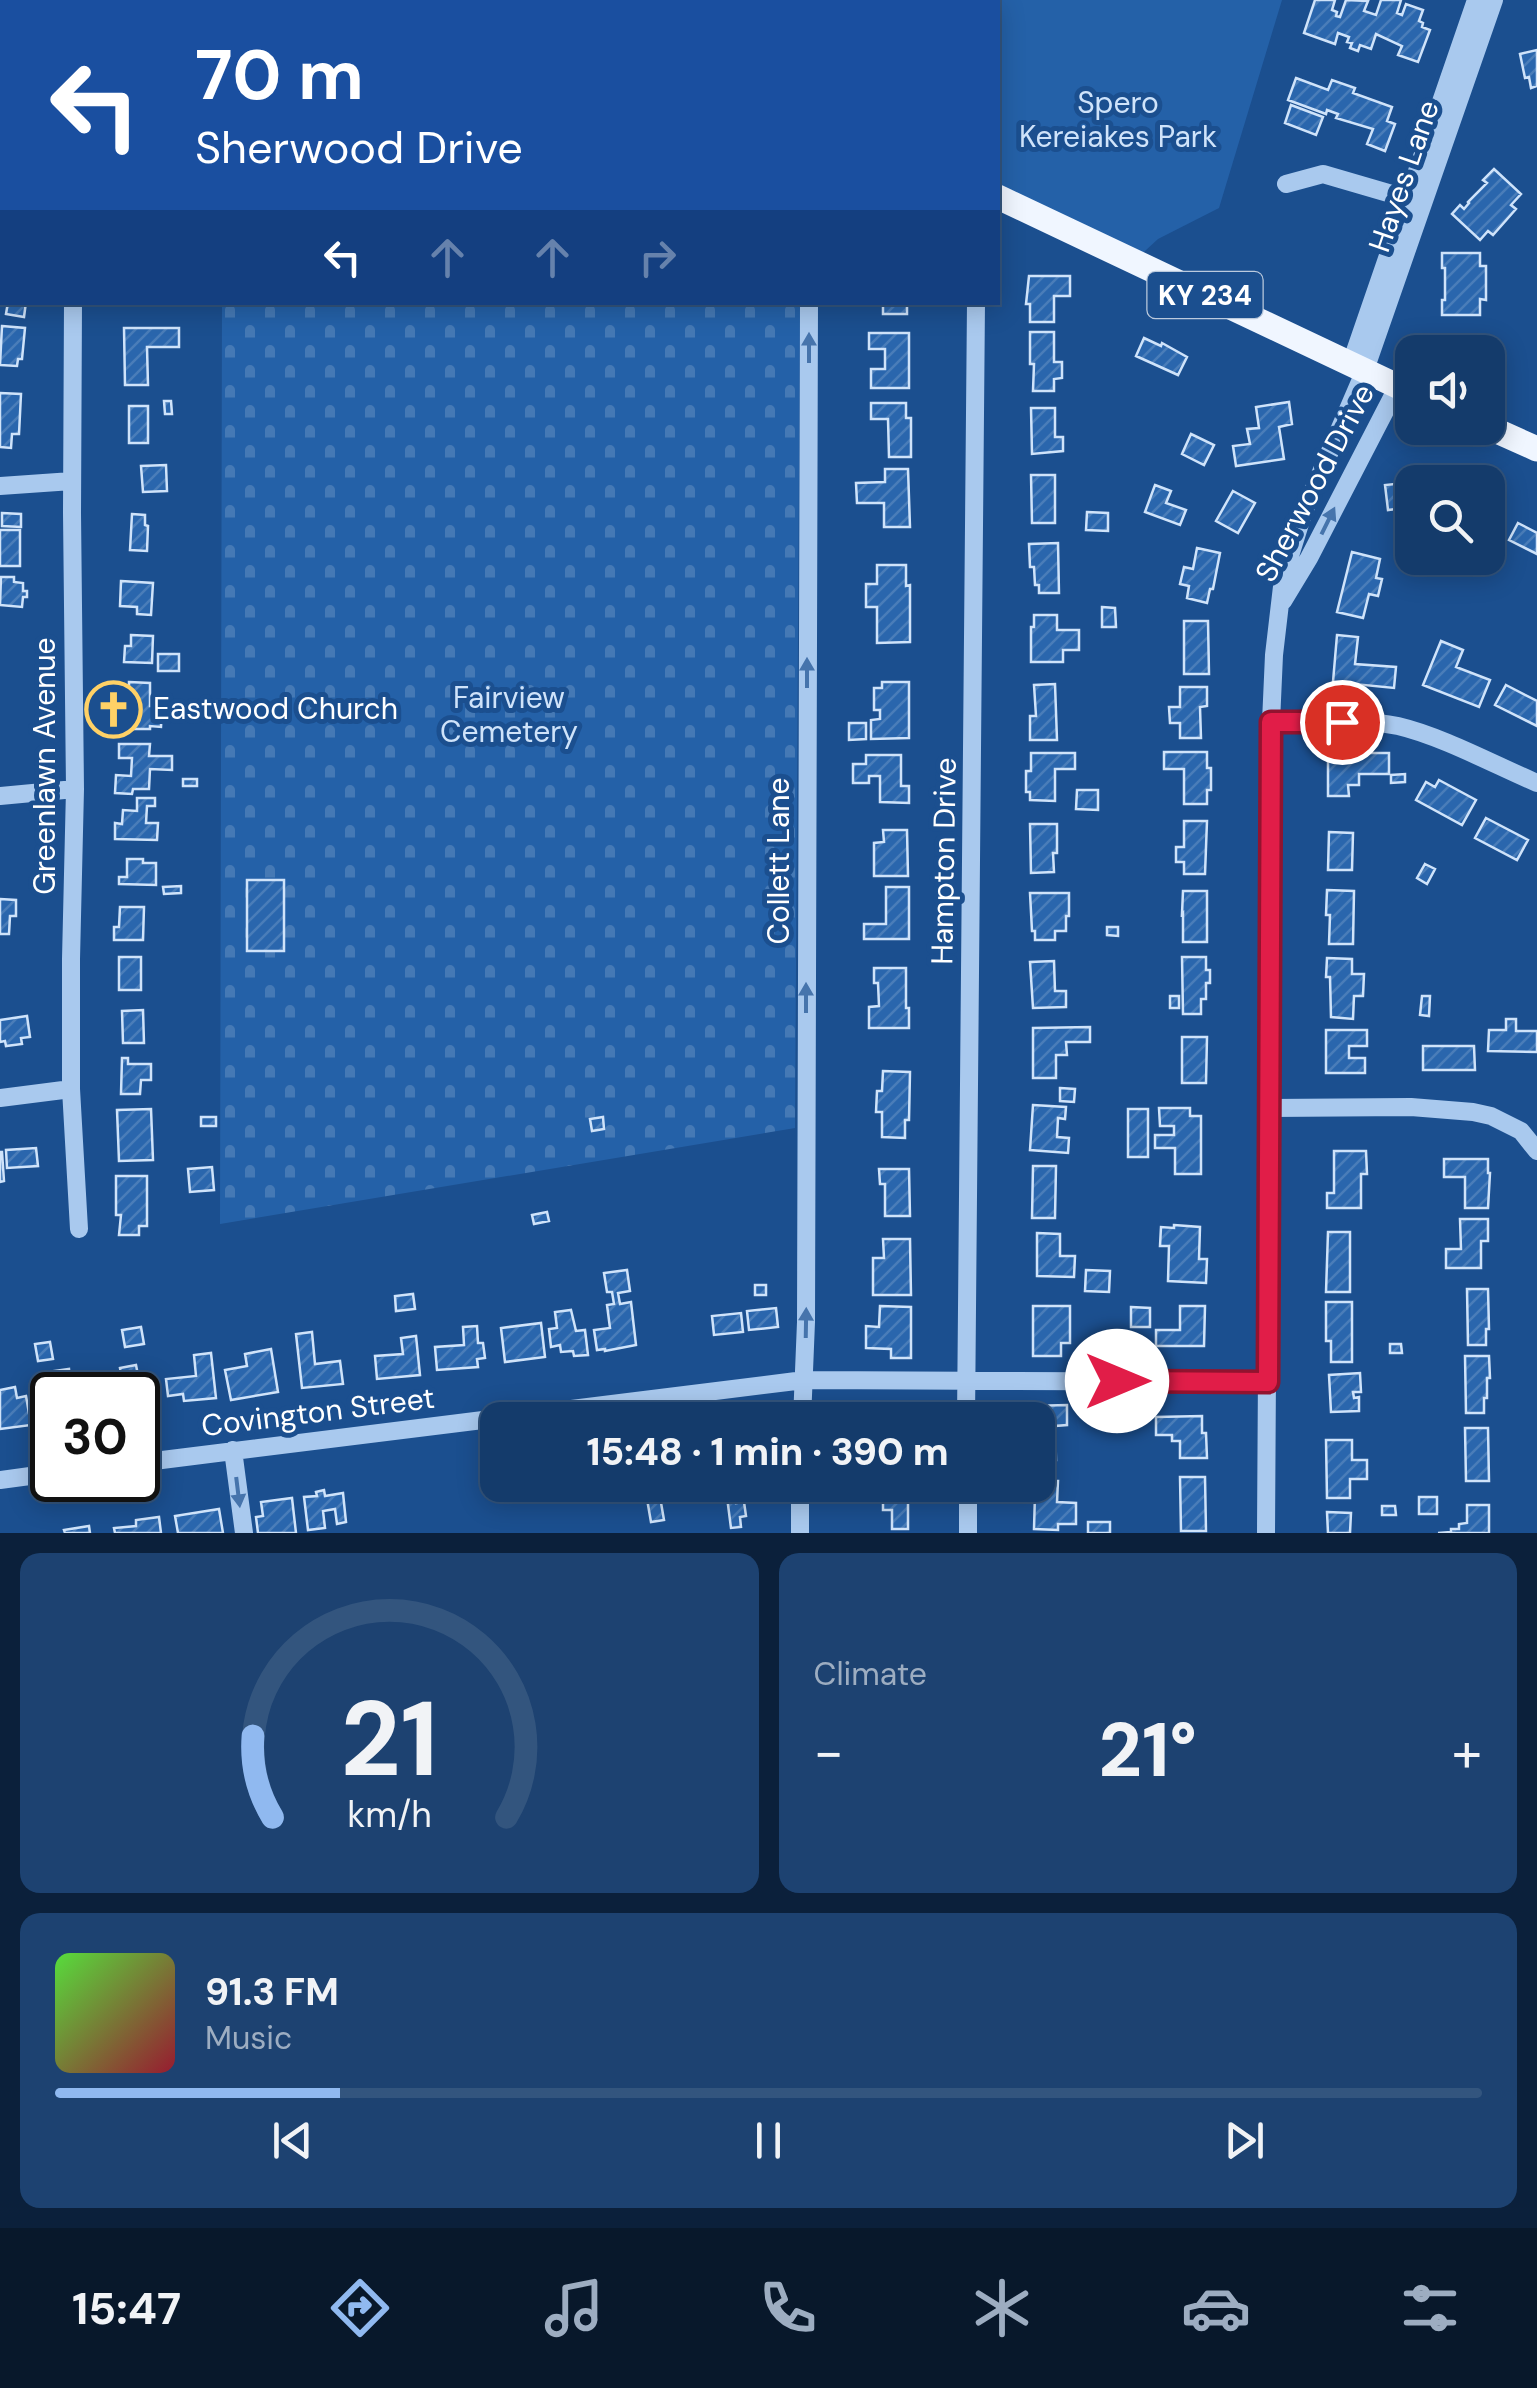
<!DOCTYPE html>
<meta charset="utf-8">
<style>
body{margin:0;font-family:"DM Sans",sans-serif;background:#1d4271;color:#f1f3f6;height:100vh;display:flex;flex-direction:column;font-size:38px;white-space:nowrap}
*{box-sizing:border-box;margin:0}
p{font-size:32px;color:#9dadc1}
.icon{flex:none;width:55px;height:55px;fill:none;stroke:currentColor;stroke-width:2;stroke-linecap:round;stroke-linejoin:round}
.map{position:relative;height:1533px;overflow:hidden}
.drawer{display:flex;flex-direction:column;gap:20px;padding:20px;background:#0b203b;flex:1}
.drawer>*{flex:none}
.banner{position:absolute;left:0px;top:0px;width:1000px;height:305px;box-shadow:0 5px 25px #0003,0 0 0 2px #33557e;background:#1a4fa0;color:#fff;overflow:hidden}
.buttons{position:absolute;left:1395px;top:335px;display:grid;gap:20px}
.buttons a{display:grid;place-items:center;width:110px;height:110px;border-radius:20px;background:#143b6b;box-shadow:0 5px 25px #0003,0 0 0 2px #33557e;font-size:50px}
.speed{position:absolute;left:30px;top:1372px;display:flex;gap:20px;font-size:50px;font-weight:700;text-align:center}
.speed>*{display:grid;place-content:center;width:130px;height:130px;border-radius:50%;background:#143b6b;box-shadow:0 5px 25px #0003,0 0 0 2px #33557e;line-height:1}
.speed .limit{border:5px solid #111;border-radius:15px;background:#fff;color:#111}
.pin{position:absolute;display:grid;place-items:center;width:85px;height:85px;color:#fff;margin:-42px;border:5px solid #fff;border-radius:50%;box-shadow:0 2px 10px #0007}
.me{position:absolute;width:110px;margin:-55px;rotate:90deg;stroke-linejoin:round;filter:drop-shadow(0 0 8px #0008)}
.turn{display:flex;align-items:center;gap:35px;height:210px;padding:0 30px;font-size:45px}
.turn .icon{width:130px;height:130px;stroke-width:2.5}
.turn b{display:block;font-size:70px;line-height:85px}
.lanes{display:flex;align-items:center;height:95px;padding:0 30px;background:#0003;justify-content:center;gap:50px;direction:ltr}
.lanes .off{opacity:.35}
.big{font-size:75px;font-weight:800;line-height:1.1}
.drawer .tile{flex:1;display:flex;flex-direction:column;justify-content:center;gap:15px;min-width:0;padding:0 35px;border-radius:20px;background:#1d4271}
.drawer .dial{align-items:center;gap:0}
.dial svg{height:260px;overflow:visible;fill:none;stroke:#33557e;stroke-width:7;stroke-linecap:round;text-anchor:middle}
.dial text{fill:#f1f3f6;stroke:none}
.song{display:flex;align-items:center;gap:30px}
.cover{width:120px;height:120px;border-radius:15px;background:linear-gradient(135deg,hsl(110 70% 55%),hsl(350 70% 35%))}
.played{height:10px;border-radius:5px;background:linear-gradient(90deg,#90b9f0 20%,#33557e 20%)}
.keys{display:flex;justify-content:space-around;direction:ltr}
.heat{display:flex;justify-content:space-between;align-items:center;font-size:55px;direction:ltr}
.drawer .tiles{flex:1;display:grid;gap:20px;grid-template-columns:1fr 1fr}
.tile:last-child{grid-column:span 2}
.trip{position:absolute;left:480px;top:1402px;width:575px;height:100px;border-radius:20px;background:#143b6b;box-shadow:0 5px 25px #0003,0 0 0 2px #33557e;font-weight:800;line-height:100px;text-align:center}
.tab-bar{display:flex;height:160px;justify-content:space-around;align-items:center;background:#08182b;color:#9dadc1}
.tab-bar .icon{width:70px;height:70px}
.tab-bar .current{color:#90b9f0}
.tab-bar b{font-size:45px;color:#f1f3f6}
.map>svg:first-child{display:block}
.green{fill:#2461a8}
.cemetery{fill:url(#cemetery-stones)}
.building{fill:url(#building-hatch);stroke:#cfe3fa;stroke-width:2.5}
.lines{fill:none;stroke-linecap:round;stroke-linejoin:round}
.minor{stroke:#a9c9ee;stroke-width:18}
.major{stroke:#f0f6ff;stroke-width:25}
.oneway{fill:#4674ac}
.route-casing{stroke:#92132f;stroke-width:25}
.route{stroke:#e11d48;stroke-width:18}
.labels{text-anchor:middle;stroke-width:10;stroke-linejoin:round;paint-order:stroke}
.shield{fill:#1b4f8f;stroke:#bbcadd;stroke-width:2.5}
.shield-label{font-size:28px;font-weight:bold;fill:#fff}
.park-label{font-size:30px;fill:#cfe3fa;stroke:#1b4f8f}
.street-label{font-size:30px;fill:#fff;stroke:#1b4f8f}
.poi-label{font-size:30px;fill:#fff;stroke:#1b4f8f;text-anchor:start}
</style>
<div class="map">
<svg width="1537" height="1533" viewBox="0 0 1537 1533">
<defs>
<pattern id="cemetery-stones" width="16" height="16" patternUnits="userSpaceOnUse" patternTransform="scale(2.5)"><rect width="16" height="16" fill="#2461a8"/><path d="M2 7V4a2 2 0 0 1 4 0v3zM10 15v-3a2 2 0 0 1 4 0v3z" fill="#4579b5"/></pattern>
<pattern id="building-hatch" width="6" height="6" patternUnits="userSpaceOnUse" patternTransform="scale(2.5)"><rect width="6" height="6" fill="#2a66ad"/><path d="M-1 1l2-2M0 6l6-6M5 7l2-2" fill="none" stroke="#4a7db9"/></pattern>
</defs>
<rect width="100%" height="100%" fill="#1b4f8f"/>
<path class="green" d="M817,0H1282L1219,208L1158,239L1133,262L998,200V2H817Z"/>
<path class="cemetery" d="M223,0H802V2H223Z
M222,303H800L795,1128L220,1224Z"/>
<path class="building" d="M101,0H145V2H109Z
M1315,0H1335L1332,10L1337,12L1336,16L1340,17L1346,0L1368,1L1364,11L1376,15L1381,0H1401L1397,13L1402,15L1406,4L1423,10L1419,21L1423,23L1422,27L1430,30L1418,62L1398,55L1402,46L1376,34L1371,49L1360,45L1358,51L1350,48L1352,43L1347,42L1349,37L1338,33L1335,44L1304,33Z
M1537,50V86L1531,88L1529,77L1525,78L1520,54Z
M1296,78L1328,90L1332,80L1355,88L1353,93L1392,107L1387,121L1395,124L1385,151L1367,144L1373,129L1336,118L1338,114L1327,110L1326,114L1288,100Z
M1291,105L1323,117L1316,135L1285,123Z
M1494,169L1521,194L1511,205L1516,209L1493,235L1488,231L1480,240L1452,214L1460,205L1464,209L1469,203L1468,202L1487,183L1483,180Z
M1442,253H1480V266H1486V300L1480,299V315H1442V300H1445V268H1442Z
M1029,276H1070V296H1054V322H1030V304H1026Z
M8,302H26L24,317L6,314Z
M883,302H907V314H883Z
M2,326L25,328L22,359H18L17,366L0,365Z
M124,328H179V347H147L148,385H125Z
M1030,332H1054V362H1062V378L1054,379V391H1033L1034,364H1030Z
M869,333H909V388H871V369H885V349H869Z
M1144,338L1161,346L1162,343L1187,357L1178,375L1136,356Z
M0,393L21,394L19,434H12L11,448L0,447Z
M164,401H171L172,414H165Z
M1289,402L1292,424L1279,427L1284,459L1236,466L1233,446L1250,444L1247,429L1259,428L1256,407Z
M871,403H906V418H911V457H889L888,419H871Z
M129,406H148V443H129Z
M1031,408H1055V437H1063V451L1032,454Z
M1191,434L1214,445L1204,465L1182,454Z
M166,465L167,491L143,492L141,466Z
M885,469H908L910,527H884V503H857L856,483L885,482Z
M1031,475H1055V523H1032Z
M1434,480V482H1412V507L1388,510L1385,485Z
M1155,485L1171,491L1166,503L1186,510L1180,525L1145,512Z
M1233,491L1255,503L1238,533L1216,521Z
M1488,505L1499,511L1498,515L1505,518L1496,536L1488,532Z
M1087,512L1108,513V531L1086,530Z
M2,513L21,514V527L2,526Z
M132,514L145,515V525L148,526L147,551L130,550Z
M1518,523L1537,533V554L1509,540Z
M0,530H20V566H0Z
M1058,543L1059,593H1039V585H1035L1034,567H1030L1029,544Z
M1197,548L1220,553L1213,589H1210L1207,603L1187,598L1189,586L1180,584L1184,567L1193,569Z
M1352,552L1380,559L1376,578L1382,579L1378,596L1369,594L1363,618L1337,612Z
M877,565H906V586L910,585V642L877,643V607H866V584H877Z
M1,577H14V582L23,583V591H27V597H23L22,607L0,605Z
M121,581L153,583L151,615L137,614V607L120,606Z
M1102,607L1115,608L1116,627H1102Z
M1034,615H1057V630H1079V650H1063V662H1031V627H1034Z
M1184,621H1208L1209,674H1184Z
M131,635L153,636L152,663L124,662L125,646H131Z
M1337,635L1358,637L1355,664L1396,667L1394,688L1333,682Z
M1441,641L1463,650L1456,667L1490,680L1479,707L1423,685Z
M158,654H179V671H158Z
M129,682L150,683V706H162L161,727L150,726V729H124L125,698H129Z
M882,682H909V738L871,739V720L880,719V710H874V688H882Z
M1055,684L1057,740H1030V716H1036L1034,685Z
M1506,685L1537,701V726L1495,705Z
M1180,687H1207V706L1200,707L1201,738H1180V723H1170L1169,707H1180Z
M849,723H866V739L849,740Z
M119,744H150L149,756H172V770L150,769L149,789H133L132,794L115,793L116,775L131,776L132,758H119Z
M1164,752H1207V768H1211V790H1207V804H1184V769H1164Z
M1031,753H1075V769H1055V801L1030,800V792H1026V771H1031Z
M1328,753H1389V774H1359V785H1348L1349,796H1328Z
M866,755H901V786H909V803L880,802V776H869V783H853V764H866Z
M1405,774V782L1391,783V775Z
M183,779H197V786H183Z
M1439,780L1476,800L1462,825L1416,800L1426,782L1435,787Z
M1077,790H1098V810L1076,809Z
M137,798H155V806H147L146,823H158L157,840L115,839V823L122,824L123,810L137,811Z
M1486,818L1528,840L1517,860L1475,838Z
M1184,821H1207L1205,874H1184V862H1176V847H1184Z
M1030,824H1057V853H1053L1054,872L1031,873Z
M883,830H907L908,876H874V843L884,842Z
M1329,832L1353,833L1352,870H1328Z
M127,859H143V863H156V885L119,884V877H127Z
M1425,864L1435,869L1427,884L1417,878Z
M247,880H284V951H247Z
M181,886V893L164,894L163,887Z
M886,887H909V939H864V924H886Z
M1327,890L1354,891L1353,944H1329L1330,915H1326Z
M1183,891H1207V942H1183V913L1182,914Z
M1030,893H1069V916H1066V931H1055V940H1035V931H1032Z
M0,899L16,900V916H10L9,934H0Z
M120,907H144L143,940H114V927H119Z
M1107,927H1118V936L1107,935Z
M119,957H141V990H119Z
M1182,957H1206V970H1210V983H1206V999H1201V1014H1183Z
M1327,958L1352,959V974H1364L1363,996H1354L1353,1019L1331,1017L1330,977H1326Z
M1054,961L1055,991H1066V1007L1033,1008L1030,962Z
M874,968H906V1008H909V1028H869V1007L879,1006L878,983H874Z
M1170,996H1179V1008H1170Z
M1422,996H1430L1429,1016L1420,1015Z
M143,1010L144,1043H123L122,1011Z
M27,1016L30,1037L21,1038L22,1044L6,1046L5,1041L0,1042V1020Z
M1506,1019H1516V1031H1537V1052L1488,1051L1489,1030H1506Z
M1090,1027V1042H1066L1067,1055H1056V1078H1033V1028Z
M1326,1030H1367V1046H1349V1058H1365V1073H1326Z
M1182,1037H1207L1206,1083H1182Z
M1423,1046H1474L1475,1070H1423Z
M122,1058H128V1064H151V1080H141L140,1094H121Z
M883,1071L910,1072L909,1120H905V1138L882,1137V1112H876L877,1091H882Z
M1060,1088L1075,1089L1074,1102L1060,1101Z
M1033,1105L1066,1107L1065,1119L1058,1118L1057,1137L1069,1138L1068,1153L1030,1150Z
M1159,1108H1190V1116H1201V1174H1175V1148H1155V1135H1174V1126H1160Z
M151,1109L153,1160L119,1161L117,1110Z
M1128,1109H1148V1157H1128Z
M201,1117H216V1126H201Z
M603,1117L604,1129L592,1131L590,1119Z
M36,1148L38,1166L7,1168L6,1150Z
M1334,1151H1366L1367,1174H1361V1208H1327V1193H1334Z
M0,1152H2L4,1181L0,1182Z
M1444,1159H1488V1173H1490L1488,1208H1465V1177H1444Z
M1033,1166H1056L1055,1218H1032Z
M212,1167L214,1190L190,1192L188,1169Z
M879,1169H909L910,1216H885V1184H880Z
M116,1176H147V1226H139V1235H119L121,1215H116Z
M547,1212L549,1221L534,1224L532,1215Z
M1460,1219H1488V1241H1481V1268H1446V1249H1461Z
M1174,1225L1200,1227L1199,1259H1207L1206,1283L1168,1281L1169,1246H1160L1161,1227L1174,1228Z
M1328,1232H1350V1292H1326Z
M1037,1233L1060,1234V1256H1075L1074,1277L1037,1276Z
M883,1239H910L911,1295H873V1258H884Z
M627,1270L630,1291L618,1293L620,1304L631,1302L636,1345L605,1351V1349L597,1350L594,1330L610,1328L607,1305L614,1304L612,1292H607L604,1273Z
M1086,1270L1110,1271L1109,1292L1085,1291Z
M755,1285H766V1295H755Z
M1467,1289H1488L1489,1329H1486V1345H1468Z
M413,1294L415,1309L396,1311L395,1296Z
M1326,1302H1352V1362H1331V1341H1326Z
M880,1306L911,1307V1358H891V1349L866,1348V1326L879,1327Z
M1033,1306H1070V1343H1061V1356H1033Z
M1180,1306H1205L1204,1346H1156V1330H1180Z
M1131,1307L1150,1308V1327H1131Z
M776,1308L778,1327L749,1330L747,1311Z
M571,1310L576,1331L585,1330L588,1355L574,1356L573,1351L561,1352L560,1345L551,1347L549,1329L557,1328L555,1312Z
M741,1313L743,1332L714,1335L712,1316Z
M541,1323L545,1357L505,1362L501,1328Z
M477,1326L478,1343H483L485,1358L477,1359L478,1367L437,1370L435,1347L464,1345L463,1327Z
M141,1327L144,1344L125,1347L122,1330Z
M312,1332L315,1364L340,1361L343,1384L302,1388L296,1334Z
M416,1336L420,1375L377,1379L375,1356L403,1354L401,1338Z
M50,1342L53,1359L38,1361L35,1344Z
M1390,1344H1401L1402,1353H1390Z
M271,1349L278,1392L231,1400L225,1370L247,1366L245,1354Z
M211,1353L216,1398L184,1401L183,1394L168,1396L166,1379L196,1376L194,1355Z
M1465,1356H1489L1490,1378H1487V1398H1484V1413H1466Z
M136,1365L144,1406L138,1407V1395H97L96,1390L123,1385L120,1368Z
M69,1369L70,1381L79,1380L80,1395H52V1416L46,1417L43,1395L56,1393L54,1371Z
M1360,1373L1361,1392H1353L1354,1398L1359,1397V1411L1331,1412L1329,1375Z
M15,1387L17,1398L26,1396L31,1425L0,1429V1390Z
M1067,1405V1425L1055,1426L1056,1460H1038V1420H1031L1030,1406Z
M877,1412H904V1420H864H877Z
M1202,1416V1433H1206L1207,1458H1180V1441H1172V1435H1156V1417Z
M1465,1428H1488L1489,1481H1466Z
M1326,1440H1352V1460H1367V1479H1350V1498H1327Z
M1180,1477H1205L1206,1531H1181Z
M1038,1481H1058L1057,1502L1076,1503V1524H1058V1530L1034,1529L1035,1494H1032V1485H1038Z
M615,1485H628L629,1494L617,1496Z
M883,1485H908V1529H892V1510H883Z
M324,1490L325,1496L343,1493L346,1522L337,1524L335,1509L323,1511L325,1528L308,1530L304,1497L317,1496L316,1492Z
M735,1496L736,1503L744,1502L746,1516L740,1517L741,1527L731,1528L727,1497Z
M660,1497L664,1520L651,1522L647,1499Z
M1419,1497H1437V1514H1419Z
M292,1498L296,1533H258L256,1517L263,1516L261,1502Z
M1467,1505H1489V1533H1438L1451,1532V1529H1459V1524L1467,1523Z
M1382,1506H1395L1396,1515H1382Z
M219,1509L223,1533H178L175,1516Z
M1327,1512L1351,1513L1350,1533H1328Z
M159,1517L161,1533H115L114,1528L136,1526V1520Z
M1088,1522H1110V1533H1088Z
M89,1526L90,1533H65L64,1530Z"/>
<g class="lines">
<path class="minor" d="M74,2V0
M820,2V0
M1286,184L1323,174L1419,202
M73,302L72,513L75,789L71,959V1089L79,1229
M1351,363L1476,0
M0,486L72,481
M1283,601L1309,558L1398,386
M1271,722C1312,723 1357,717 1398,726C1441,736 1495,765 1537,783
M0,796L75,789
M0,1098L71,1089
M1268,1108L1411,1107L1473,1112L1491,1116L1521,1131L1537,1151
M802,1420L806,1322L809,302
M966,1420L976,302
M233,1450L244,1533
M138,1463L804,1380L1269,1382
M0,1480L52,1473
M968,1485V1533
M800,1533V1485
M1266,1533L1271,722L1274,655L1283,578L1289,559L1303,514L1365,370L1494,0"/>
<path class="major" d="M417,0L426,2
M998,197L1412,393
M1488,427L1537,449"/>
</g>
<defs><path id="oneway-solid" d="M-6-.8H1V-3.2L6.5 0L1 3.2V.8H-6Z" transform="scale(2.5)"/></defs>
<g class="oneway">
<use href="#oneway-solid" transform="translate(809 348) rotate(-90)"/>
<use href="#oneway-solid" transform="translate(1328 521) rotate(-64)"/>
<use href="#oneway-solid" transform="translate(807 673) rotate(-90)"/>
<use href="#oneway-solid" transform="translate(806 998) rotate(-90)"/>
<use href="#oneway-solid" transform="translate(806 1323) rotate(-89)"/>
<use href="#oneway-solid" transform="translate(238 1492) rotate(83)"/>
</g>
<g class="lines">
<defs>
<path id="route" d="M1117,1381L1268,1382L1271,722H1342"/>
</defs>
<use href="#route" class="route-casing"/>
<use href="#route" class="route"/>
</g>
<defs>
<symbol id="church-ring" viewBox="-11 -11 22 22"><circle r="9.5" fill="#1b4f8f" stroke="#ffd166" stroke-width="1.5"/><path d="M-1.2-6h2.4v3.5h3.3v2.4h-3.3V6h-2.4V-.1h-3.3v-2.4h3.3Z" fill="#ffd166"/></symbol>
</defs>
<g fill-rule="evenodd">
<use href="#church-ring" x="82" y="678" width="63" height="63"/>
</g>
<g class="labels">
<rect class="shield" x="1147.5" y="272" width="115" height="46" rx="8"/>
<g class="shield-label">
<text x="1205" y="305">KY 234</text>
</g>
<g class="park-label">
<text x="1118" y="113">Spero<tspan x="1118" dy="34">Kereiakes Park</tspan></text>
<text x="509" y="708">Fairview<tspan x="509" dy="34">Cemetery</tspan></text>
</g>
<g class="street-label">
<text transform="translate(1404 176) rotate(-71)" y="10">Hayes Lane</text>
<text transform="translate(1315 483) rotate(-62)" y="10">Sherwood Drive</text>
<text transform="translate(45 766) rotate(-90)" y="10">Greenlawn Avenue</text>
<text transform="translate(779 861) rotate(-90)" y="10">Collett Lane</text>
<text transform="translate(944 861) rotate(-89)" y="10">Hampton Drive</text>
<text transform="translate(318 1412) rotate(-7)" y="10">Covington Street</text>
</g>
<g class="poi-label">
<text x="153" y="719">Eastwood Church</text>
</g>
</g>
</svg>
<div class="buttons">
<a><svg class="icon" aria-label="sound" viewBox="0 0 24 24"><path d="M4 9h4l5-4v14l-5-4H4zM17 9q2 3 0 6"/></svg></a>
<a><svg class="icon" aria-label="search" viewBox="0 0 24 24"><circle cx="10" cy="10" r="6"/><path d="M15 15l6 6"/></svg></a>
</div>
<div class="speed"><div class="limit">30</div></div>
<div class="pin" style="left:1342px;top:722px;background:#d93025"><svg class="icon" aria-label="arrive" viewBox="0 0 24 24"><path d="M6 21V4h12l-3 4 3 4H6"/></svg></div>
<svg class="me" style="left:1117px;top:1381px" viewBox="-20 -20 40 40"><circle r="19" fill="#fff"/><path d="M0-13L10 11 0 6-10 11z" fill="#e11d48"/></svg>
<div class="trip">15:48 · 1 min · 390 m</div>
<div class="banner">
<div class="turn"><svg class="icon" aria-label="left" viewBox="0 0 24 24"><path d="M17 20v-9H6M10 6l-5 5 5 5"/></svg><div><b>70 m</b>Sherwood Drive</div></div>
<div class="lanes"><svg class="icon" aria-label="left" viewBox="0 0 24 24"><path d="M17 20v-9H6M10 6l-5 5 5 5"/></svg><svg class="icon off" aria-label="ahead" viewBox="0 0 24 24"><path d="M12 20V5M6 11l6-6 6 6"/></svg><svg class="icon off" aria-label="ahead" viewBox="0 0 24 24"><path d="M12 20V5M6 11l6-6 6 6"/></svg><svg class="icon off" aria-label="right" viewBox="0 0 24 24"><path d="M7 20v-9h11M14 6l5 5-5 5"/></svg></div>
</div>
</div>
<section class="drawer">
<div class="tiles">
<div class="tile dial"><svg viewBox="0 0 100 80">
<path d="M14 69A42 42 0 1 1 86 69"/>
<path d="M14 69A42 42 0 0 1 8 44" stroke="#90b9f0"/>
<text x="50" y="56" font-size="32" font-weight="700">21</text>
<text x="50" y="72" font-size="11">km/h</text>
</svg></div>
<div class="tile"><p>Climate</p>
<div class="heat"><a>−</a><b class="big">21°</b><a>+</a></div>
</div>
<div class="tile">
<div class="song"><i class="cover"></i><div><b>91.3 FM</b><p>Music</p></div></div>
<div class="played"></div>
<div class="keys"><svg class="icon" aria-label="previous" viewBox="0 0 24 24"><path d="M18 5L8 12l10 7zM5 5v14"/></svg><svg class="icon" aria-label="pause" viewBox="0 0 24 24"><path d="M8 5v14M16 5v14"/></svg><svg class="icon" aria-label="next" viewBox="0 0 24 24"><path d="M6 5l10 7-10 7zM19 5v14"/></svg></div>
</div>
</div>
</section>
<nav class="tab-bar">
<b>15:47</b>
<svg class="icon current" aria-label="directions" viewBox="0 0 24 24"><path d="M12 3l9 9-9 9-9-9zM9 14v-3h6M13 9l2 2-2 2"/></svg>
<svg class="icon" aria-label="music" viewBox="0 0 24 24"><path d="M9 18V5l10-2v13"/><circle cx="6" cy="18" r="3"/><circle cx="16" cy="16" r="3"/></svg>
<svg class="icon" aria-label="phone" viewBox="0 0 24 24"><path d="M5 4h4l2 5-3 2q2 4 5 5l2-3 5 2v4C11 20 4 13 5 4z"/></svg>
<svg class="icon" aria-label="climate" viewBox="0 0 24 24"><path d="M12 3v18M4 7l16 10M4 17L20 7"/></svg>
<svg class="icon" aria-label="car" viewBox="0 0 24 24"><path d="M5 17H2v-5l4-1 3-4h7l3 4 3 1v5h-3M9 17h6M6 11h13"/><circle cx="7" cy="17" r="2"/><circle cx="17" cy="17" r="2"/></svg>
<svg class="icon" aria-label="filters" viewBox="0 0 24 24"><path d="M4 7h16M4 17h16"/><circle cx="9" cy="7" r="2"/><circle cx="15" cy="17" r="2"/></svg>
</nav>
